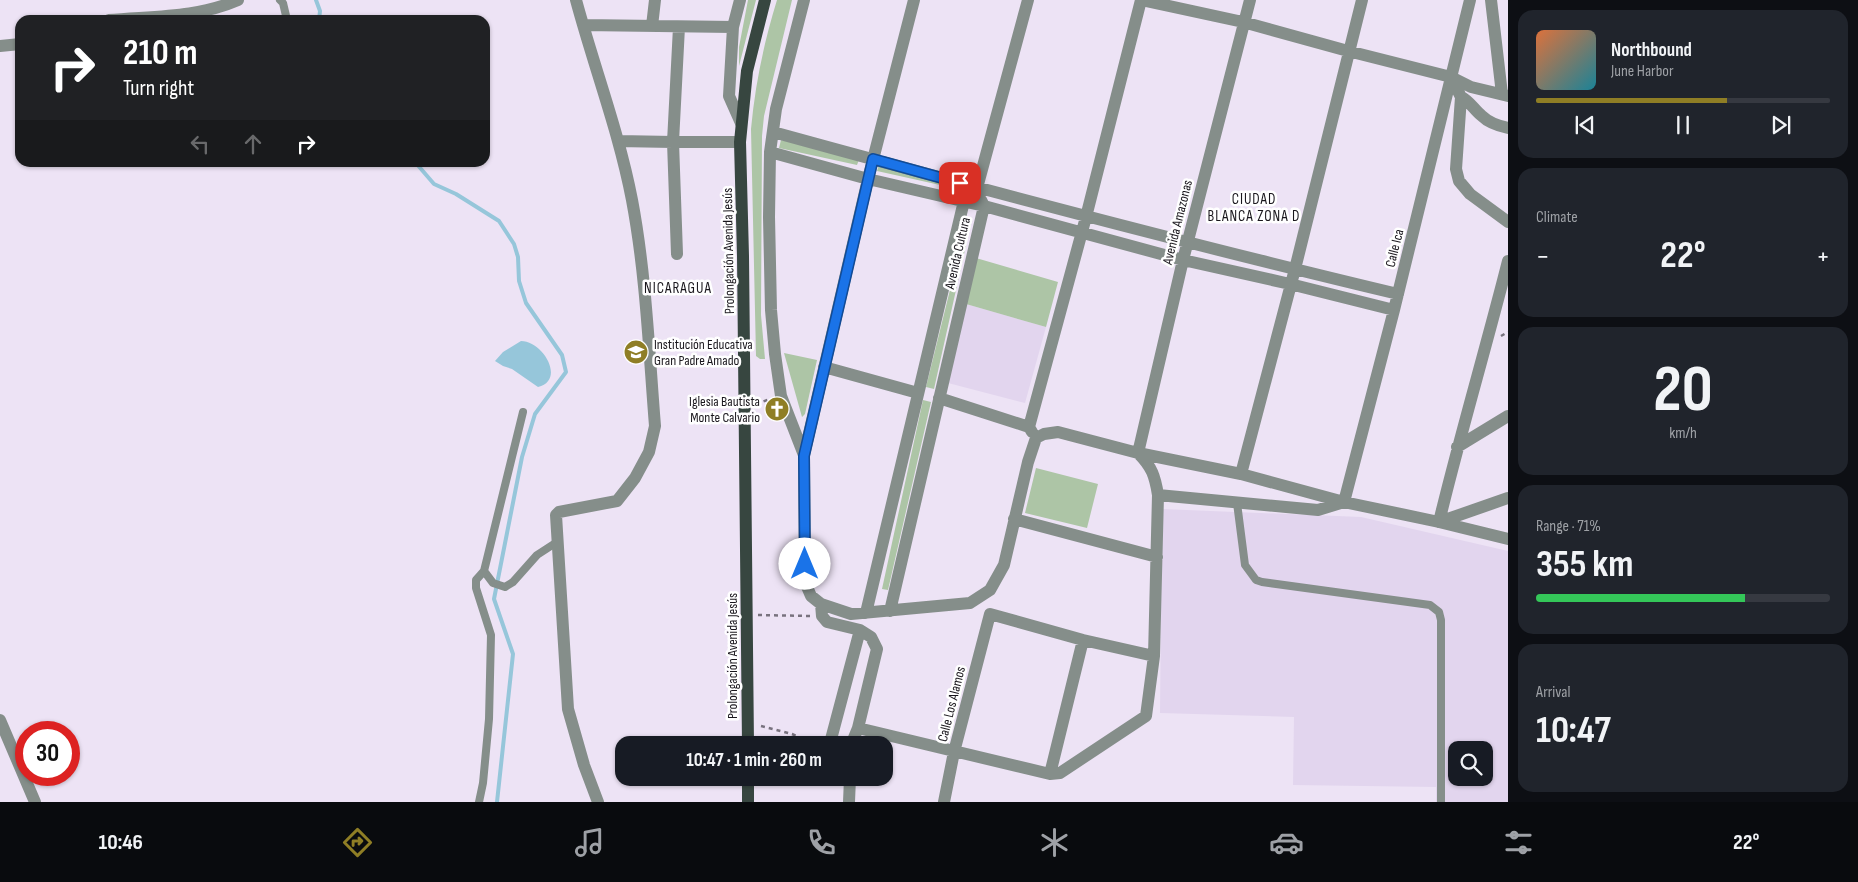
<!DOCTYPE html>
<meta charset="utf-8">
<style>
body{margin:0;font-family:"Sofia Sans Condensed",sans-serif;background:#20242c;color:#f1f3f6;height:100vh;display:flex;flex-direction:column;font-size:19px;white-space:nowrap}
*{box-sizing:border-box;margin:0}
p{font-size:16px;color:#9ea1a6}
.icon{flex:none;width:28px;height:28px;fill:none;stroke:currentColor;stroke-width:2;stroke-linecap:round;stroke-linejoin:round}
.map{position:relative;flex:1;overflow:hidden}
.panel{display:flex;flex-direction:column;gap:10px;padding:10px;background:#0d0f14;width:350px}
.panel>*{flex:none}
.top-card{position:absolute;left:15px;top:15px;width:475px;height:152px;border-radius:15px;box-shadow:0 1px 4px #0004;background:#202124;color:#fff;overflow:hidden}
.tools{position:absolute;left:1448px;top:741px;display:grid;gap:10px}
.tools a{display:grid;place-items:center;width:45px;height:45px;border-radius:10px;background:#171b24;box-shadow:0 1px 4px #0004;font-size:25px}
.speed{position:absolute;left:15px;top:721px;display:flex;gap:10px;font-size:25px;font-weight:700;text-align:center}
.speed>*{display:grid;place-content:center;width:65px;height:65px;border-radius:50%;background:#171b24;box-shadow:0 1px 4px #0004;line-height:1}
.speed .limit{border:8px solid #d22;background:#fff;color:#111}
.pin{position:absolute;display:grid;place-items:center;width:42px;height:42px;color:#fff;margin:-21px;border-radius:10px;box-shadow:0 2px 8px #0006}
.me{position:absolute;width:55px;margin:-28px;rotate:0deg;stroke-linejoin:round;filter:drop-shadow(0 0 4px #0008)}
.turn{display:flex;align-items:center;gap:18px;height:105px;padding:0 25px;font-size:22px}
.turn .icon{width:65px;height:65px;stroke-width:2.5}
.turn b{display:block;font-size:35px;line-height:42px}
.lanes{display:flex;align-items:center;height:48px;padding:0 25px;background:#0003;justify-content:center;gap:25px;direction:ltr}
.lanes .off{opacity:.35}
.big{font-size:38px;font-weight:700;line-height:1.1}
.panel .widget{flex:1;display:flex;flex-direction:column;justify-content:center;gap:8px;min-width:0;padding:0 18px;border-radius:15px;background:#20242c}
.panel .dial{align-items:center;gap:0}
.dial b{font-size:65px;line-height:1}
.song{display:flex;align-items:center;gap:15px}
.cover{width:60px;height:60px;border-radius:8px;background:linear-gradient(135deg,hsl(20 70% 55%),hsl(190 70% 35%))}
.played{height:5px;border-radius:2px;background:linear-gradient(90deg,#8f7e25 65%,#363941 65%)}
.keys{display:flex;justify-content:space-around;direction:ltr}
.heat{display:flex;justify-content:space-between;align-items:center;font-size:28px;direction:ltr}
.charge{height:8px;border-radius:4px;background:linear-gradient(90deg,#34c759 71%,#363941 0)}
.trip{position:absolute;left:615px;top:736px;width:278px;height:50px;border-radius:15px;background:#171b24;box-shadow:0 1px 4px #0004;font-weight:700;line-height:50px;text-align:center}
.tab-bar{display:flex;height:80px;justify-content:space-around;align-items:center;background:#090b0e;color:#9ea1a6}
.tab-bar .icon{width:35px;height:35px}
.tab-bar .active{color:#8f7e25}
.tab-bar b{font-size:22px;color:#f1f3f6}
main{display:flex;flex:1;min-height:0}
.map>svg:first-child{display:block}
.built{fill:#e2d5ee;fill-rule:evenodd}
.green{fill:#adc5a6}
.water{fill:#96c6da}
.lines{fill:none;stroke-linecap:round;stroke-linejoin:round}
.stream{stroke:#96c6da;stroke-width:4}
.path{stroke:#78727e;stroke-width:2.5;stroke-dasharray:4 4;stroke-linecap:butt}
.service{stroke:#858e8a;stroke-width:8}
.minor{stroke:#858e8a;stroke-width:12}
.tertiary{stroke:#858e8a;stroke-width:12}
.primary{stroke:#374640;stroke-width:12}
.route-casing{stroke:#114b97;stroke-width:12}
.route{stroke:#1a73e8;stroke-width:9}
.labels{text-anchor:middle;stroke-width:5;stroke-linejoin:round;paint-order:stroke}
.street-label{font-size:14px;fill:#19161c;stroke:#fff}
.poi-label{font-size:14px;fill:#19161c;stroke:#fff;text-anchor:start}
.neighbourhood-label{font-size:15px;letter-spacing:1px;fill:#19161c;stroke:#fff}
</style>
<main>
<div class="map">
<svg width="1508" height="802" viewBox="0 0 1508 802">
<rect width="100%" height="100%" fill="#ede3f5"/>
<path class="built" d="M966,304L1046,327L1025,403L948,383Z
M1162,509L1361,517L1508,551V802H1436V787L1293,785L1294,717L1160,713ZM1456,750H1484V778H1456Z"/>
<path class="green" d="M748,0H756L739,66V47Z
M777,0H792L764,116L762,136L761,315L765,359H760L756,356L751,129C755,85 764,42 777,0Z
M781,140L860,157L857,165L779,148Z
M880,162L960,182L958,189L877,171Z
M968,217L972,218L934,389L926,387Z
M976,258L1058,282L1046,327L966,304Z
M784,353L817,360L805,414L802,417Z
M923,400L931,402L888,590L882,589Z
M1036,468L1098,484L1087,528L1025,513Z"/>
<path class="water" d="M521,341C543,341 566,380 538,387L512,369L503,366L495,361L503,352Z"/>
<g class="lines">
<path class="stream" d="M316,0L320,11L319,20
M415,162L434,184L456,194L499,221L514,244L518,257L519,281L526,303L562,355L566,372L535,414L522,457L494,599L513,654L497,802"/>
<path class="path" d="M1501,336L1508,332
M756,404L770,399
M758,615L810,616
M761,726L792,734L807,741L818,743"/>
<path class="service" d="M280,0L283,3L287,20
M1237,503L1245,565L1256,580L1262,582L1430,605L1439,612L1441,620V802
M484,571L523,412
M479,802L483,783L489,719L491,635L476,588V580L484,571L493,583L505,587L513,582L537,555L557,542"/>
<path class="minor" d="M576,0C594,67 619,132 632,200C646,274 649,352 655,426L649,452L635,478L617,501L559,512L556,515L568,709L584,765L598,802
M740,0L733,27L729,96L741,123
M804,0L776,109L770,152L769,217L771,310L775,354L781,396L804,455L805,582L811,596L821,604L851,614L970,603L990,590L1004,565L1028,462L1036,438
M1250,0L1183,260L1138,453C1152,467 1155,476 1158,495L1318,510L1344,502L1394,310L1470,0
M1491,0L1502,94
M109,20C153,16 197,18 238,0
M583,25L733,27
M652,26L655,0
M0,46L20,44
M1451,77L1461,97L1456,169L1459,181L1470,194L1508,222
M1461,97C1470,101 1474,110 1482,116C1489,123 1499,126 1508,128
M773,132C980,189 1188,244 1398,294
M618,141L673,142H740
M770,152L868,179L984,206L1183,260L1290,284L1394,310
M977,188L1028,0
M677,254L673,142L679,27
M824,367L918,393
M939,398L1029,427L1032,432
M1029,427L1086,217L1141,0L1243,22L1348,51L1451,77L1471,87L1508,96
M1036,438L1044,434L1058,432L1138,453L1241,474L1344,502L1439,522L1508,539
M1457,447L1508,416
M804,455L868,179L914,0
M1241,474L1295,269L1362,0
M1014,519L1157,557
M1439,522C1460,435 1486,348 1508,261
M1439,522L1508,498
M821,604L822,616L827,622L860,630L871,637L877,649L858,728L851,745
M890,611L984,206L981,200
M866,613L964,201L968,197
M858,728L1050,774L1060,773L1146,716L1154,656L1158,495
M830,743L860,630
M1050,774L1083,640
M849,802L850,778
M944,802L954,752L990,614L1083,640L1154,656"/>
<path class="tertiary" d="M0,720L35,802"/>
<path class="primary" d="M748,745L743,256L740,142L747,71L765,0
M748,778V802"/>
</g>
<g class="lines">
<defs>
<path id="route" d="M805,564L804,456L873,159L960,183"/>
</defs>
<use href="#route" class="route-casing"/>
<use href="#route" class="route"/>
</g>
<defs>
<symbol id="school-disc" viewBox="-11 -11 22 22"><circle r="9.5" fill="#8f7e25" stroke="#fff"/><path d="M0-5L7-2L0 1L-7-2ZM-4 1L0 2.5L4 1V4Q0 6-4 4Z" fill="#fff"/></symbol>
<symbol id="church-disc" viewBox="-11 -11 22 22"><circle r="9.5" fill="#8f7e25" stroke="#fff"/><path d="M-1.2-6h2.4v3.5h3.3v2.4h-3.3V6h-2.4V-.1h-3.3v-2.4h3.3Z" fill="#fff"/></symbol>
</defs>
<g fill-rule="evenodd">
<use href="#school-disc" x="622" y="338" width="28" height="28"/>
<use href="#church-disc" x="763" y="395" width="28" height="28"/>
</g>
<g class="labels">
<g class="street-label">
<text transform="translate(1177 222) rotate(-76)" y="5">Avenida Amazonas</text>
<text transform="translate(1394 248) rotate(-76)" y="5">Calle Ica</text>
<text transform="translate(728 251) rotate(-91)" y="5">Prolongación Avenida Jesús</text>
<text transform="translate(957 253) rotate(-77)" y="5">Avenida Cultura</text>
<text transform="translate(732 656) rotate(-90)" y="5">Prolongación Avenida Jesús</text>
<text transform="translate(951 704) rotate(-76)" y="5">Calle Los Alamos</text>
</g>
<g class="poi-label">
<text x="654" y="349">Institución Educativa<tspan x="654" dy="16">Gran Padre Amado</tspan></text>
<text x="760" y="406" text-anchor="end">Iglesia Bautista<tspan x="760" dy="16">Monte Calvario</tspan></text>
</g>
<g class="neighbourhood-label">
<text x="1254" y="204">CIUDAD<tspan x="1254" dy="17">BLANCA ZONA D</tspan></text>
<text x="678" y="293">NICARAGUA</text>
</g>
</g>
</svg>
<div class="tools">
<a><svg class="icon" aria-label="search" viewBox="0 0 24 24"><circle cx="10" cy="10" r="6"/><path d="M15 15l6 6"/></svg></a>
</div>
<div class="speed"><div class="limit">30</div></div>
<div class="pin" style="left:960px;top:183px;background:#d93025"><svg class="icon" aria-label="arrive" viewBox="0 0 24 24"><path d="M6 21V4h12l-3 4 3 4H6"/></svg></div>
<svg class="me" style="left:805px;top:564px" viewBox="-20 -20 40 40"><circle r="19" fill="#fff"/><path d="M0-13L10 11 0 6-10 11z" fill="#1a73e8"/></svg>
<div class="trip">10:47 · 1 min · 260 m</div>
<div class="top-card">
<div class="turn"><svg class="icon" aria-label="right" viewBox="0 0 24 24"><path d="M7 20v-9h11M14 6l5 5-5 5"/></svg><div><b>210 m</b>Turn right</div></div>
<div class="lanes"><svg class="icon off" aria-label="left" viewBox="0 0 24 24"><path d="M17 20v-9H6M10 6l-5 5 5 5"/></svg><svg class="icon off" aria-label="ahead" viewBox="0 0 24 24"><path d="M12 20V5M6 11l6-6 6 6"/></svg><svg class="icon" aria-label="right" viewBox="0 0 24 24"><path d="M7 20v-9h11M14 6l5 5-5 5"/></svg></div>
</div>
</div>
<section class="panel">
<div class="widget">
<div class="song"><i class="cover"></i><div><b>Northbound</b><p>June Harbor</p></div></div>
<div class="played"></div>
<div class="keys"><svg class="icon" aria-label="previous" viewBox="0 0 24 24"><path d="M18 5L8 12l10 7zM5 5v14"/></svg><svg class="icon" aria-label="pause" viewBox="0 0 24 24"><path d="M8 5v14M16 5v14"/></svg><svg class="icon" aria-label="next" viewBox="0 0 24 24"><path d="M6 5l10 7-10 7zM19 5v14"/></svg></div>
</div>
<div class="widget"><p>Climate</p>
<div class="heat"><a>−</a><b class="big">22°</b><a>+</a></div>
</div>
<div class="widget dial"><b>20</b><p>km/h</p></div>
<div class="widget"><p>Range · 71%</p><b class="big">355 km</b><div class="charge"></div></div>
<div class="widget"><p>Arrival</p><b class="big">10:47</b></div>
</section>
</main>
<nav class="tab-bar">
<b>10:46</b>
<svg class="icon active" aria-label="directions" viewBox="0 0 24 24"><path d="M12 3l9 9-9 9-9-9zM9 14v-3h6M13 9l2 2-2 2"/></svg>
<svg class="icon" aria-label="music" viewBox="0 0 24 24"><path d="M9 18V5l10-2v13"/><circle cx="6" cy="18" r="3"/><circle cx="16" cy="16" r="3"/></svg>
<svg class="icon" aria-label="phone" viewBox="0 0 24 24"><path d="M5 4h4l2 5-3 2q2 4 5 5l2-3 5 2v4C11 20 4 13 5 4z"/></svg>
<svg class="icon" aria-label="climate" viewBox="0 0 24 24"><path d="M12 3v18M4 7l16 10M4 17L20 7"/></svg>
<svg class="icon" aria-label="car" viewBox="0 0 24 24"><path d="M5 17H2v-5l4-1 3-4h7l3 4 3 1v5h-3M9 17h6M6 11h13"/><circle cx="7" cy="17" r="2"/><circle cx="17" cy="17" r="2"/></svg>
<svg class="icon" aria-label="filters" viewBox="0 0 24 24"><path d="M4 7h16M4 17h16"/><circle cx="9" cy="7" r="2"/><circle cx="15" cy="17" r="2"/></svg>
<b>22°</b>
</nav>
